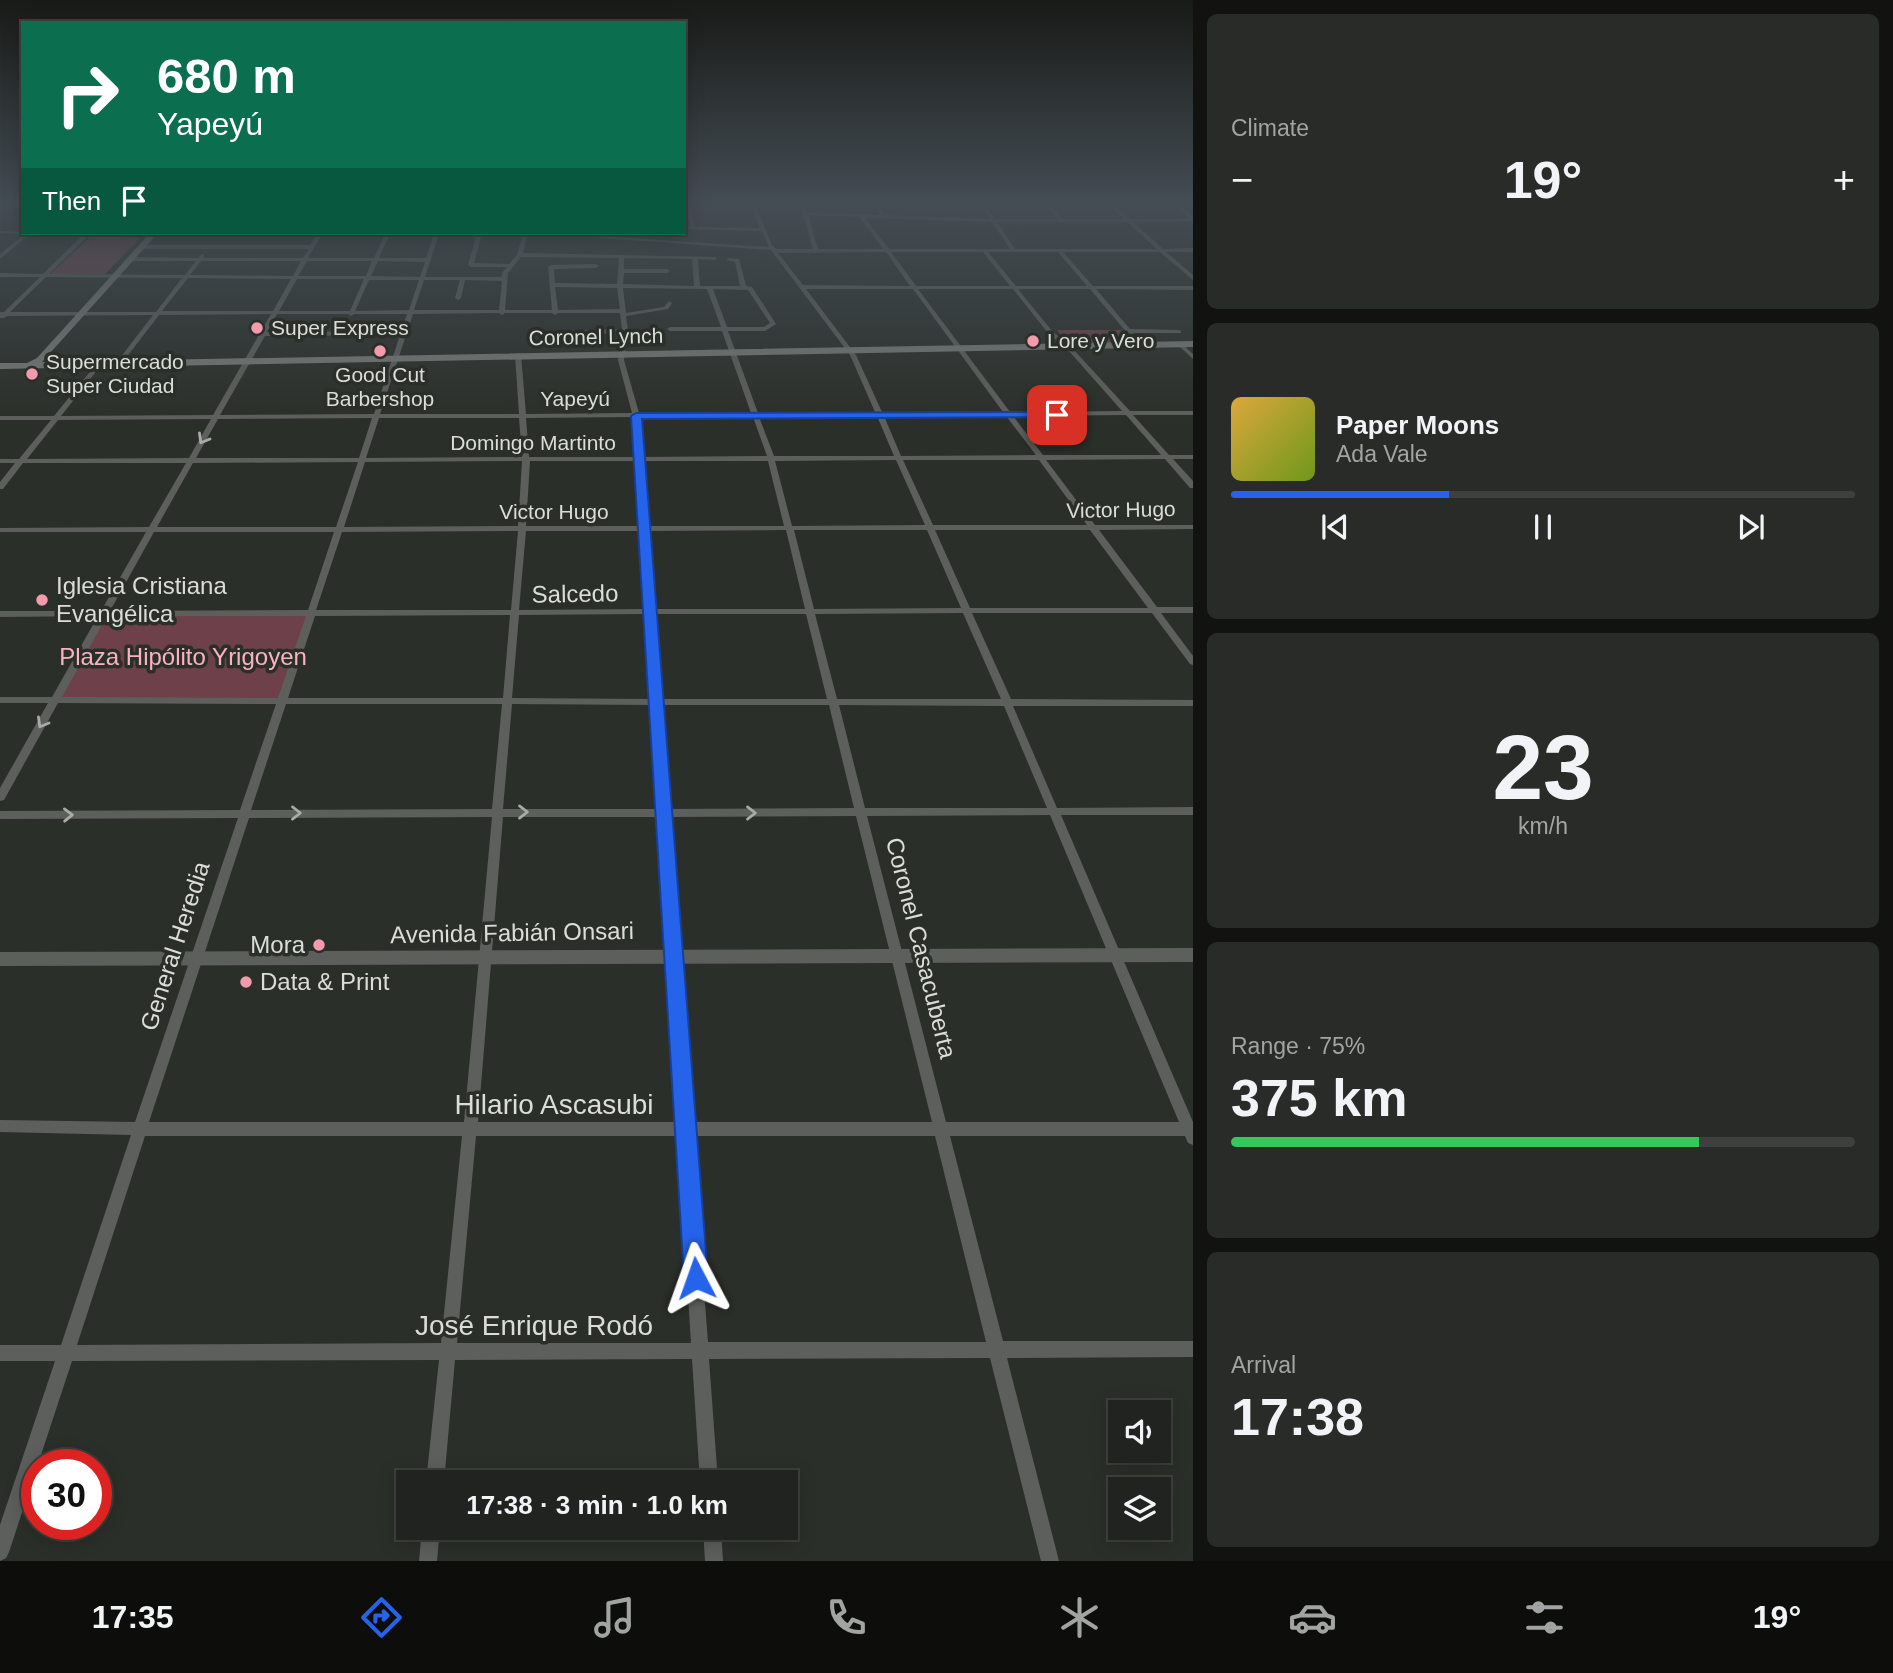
<!DOCTYPE html>
<meta charset="utf-8">
<style>
body{margin:0;font-family:Helvetica,sans-serif;background:#282b28;color:#f1f3f6;height:100vh;display:flex;flex-direction:column;font-size:26px;white-space:nowrap}
*{box-sizing:border-box;margin:0}
p{font-size:23px;color:#a2a4a4}
.icon{flex:none;width:38px;height:38px;fill:none;stroke:currentColor;stroke-width:2;stroke-linecap:round;stroke-linejoin:round}
.map{position:relative;flex:1;overflow:hidden}
.sheet{display:flex;flex-direction:column;gap:14px;padding:14px;background:#121311;width:700px}
.sheet>*{flex:none}
.guide{position:absolute;left:21px;top:21px;width:665px;height:214px;border-radius:0px;box-shadow:0 4px 18px #0003,0 0 0 2px #3d403d;background:#0b6e4f;color:#fff;overflow:hidden}
.fabs{position:absolute;left:1108px;top:1400px;display:grid;gap:14px}
.fabs a{display:grid;place-items:center;width:63px;height:63px;border-radius:0px;background:#20231f;box-shadow:0 4px 18px #0003,0 0 0 2px #3d403d;font-size:35px}
.speed{position:absolute;left:21px;top:1449px;display:flex;gap:14px;font-size:35px;font-weight:700;text-align:center}
.speed>*{display:grid;place-content:center;width:91px;height:91px;border-radius:50%;background:#20231f;box-shadow:0 4px 18px #0003,0 0 0 2px #3d403d;line-height:1}
.speed .limit{border:10px solid #d22;background:#fff;color:#111}
.pin{position:absolute;display:grid;place-items:center;width:60px;height:60px;color:#fff;margin:-30px;border-radius:14px;box-shadow:0 4px 10px #0006}
.me{position:absolute;width:77px;margin:-38px;rotate:356deg;stroke-linejoin:round;filter:drop-shadow(0 0 5px #0008)}
.turn{display:flex;align-items:center;gap:24px;height:147px;padding:0 21px;font-size:32px}
.turn .icon{width:91px;height:91px;stroke-width:2.5}
.turn b{display:block;font-size:49px;line-height:60px}
.then{display:flex;align-items:center;height:66px;padding:0 21px;background:#0003;gap:14px;font-size:26px}
.big{font-size:52px;font-weight:700;line-height:1.1}
.sheet .card{flex:1;display:flex;flex-direction:column;justify-content:center;gap:10px;min-width:0;padding:0 24px;border-radius:10px;background:#282b28}
.sheet .dial{align-items:center;gap:0}
.dial b{font-size:91px;line-height:1}
.song{display:flex;align-items:center;gap:21px}
.cover{width:84px;height:84px;border-radius:10px;background:linear-gradient(135deg,hsl(40 70% 55%),hsl(80 70% 35%))}
.played{height:7px;border-radius:4px;background:linear-gradient(90deg,#2563eb 35%,#3d403d 35%)}
.keys{display:flex;justify-content:space-around;direction:ltr}
.heat{display:flex;justify-content:space-between;align-items:center;font-size:38px;direction:ltr}
.charge{height:10px;border-radius:5px;background:linear-gradient(90deg,#34c759 75%,#3d403d 0)}
.trip{position:absolute;left:396px;top:1470px;width:402px;height:70px;border-radius:0px;background:#20231f;box-shadow:0 4px 18px #0003,0 0 0 2px #3d403d;font-weight:700;line-height:70px;text-align:center}
.menu{display:flex;height:112px;justify-content:space-around;align-items:center;background:#0d0e0c;color:#a2a4a4}
.menu .icon{width:49px;height:49px}
.menu .active{color:#2563eb}
.menu b{font-size:32px;color:#f1f3f6}
main{display:flex;flex:1;min-height:0}
.map>svg:first-child{display:block}
.green{fill:#6e414a}
.lines{fill:none;stroke-linecap:round;stroke-linejoin:round}
.minor{fill:#5d5f5c;fill-rule:evenodd}
.tertiary{fill:#5d5f5c;fill-rule:evenodd}
.secondary{fill:#777b76;fill-rule:evenodd}
.oneway{stroke:#a8aba6}
.route{fill:#2563eb;stroke:#184099;stroke-width:2}
.poi-dot{fill:#f39aac;stroke:#2b2f29;stroke-width:2.5}
.labels{text-anchor:middle;stroke-width:7;stroke-linejoin:round;paint-order:stroke}
.far-poi-label{font-size:21px;fill:#daddd8;stroke:#2b2f29;text-anchor:start}
.far-street-label{font-size:21px;fill:#daddd8;stroke:#2b2f29}
.poi-label{font-size:24px;fill:#daddd8;stroke:#2b2f29;text-anchor:start}
.street-label{font-size:24px;fill:#daddd8;stroke:#2b2f29}
.park-label{font-size:24px;fill:#fbb2c0;stroke:#2b2f29}
.near-street-label{font-size:28px;fill:#daddd8;stroke:#2b2f29}
</style>
<main>
<div class="map">
<svg width="1193" height="1561" viewBox="0 0 1193 1561">
<rect width="100%" height="100%" fill="#2b2f29"/>
<path class="green" d="M91,236L140,238L105,274H50Z
M1057,330H1122L1133,342L1068,344Z
M105,614H311L281,700H56Z"/>
<g class="lines">
<path class="minor" d="M686,203H690L695,227L760,228L750,203H754L772,245L776,249H813L800,203H804L807,213L880,215L872,203H876L885,215L990,219L979,203H983L995,219H1058L1042,203H1047L1063,219H1124L1107,203H1112L1130,219H1190L1172,203H1177L1193,217V221L1133,222L1163,249L1193,248V252H1166L1193,275V280L1160,252H1063L1093,286H1193V290L1096,289L1130,329L1179,330L1181,331V333H1133L1143,345L1138,346L1090,289H1018L1052,331L1073,349L1130,411H1193V415H1133L1169,455H1193V459H1173L1193,481V488H1190L1165,459L1046,460L1095,525H1193V529L1099,530L1157,607H1193V613H1161L1193,656V665L1190,664L1152,613H972L1011,699L1193,700V706H1013L1057,808L1193,807V815H1061L1193,1122V1145L1188,1143L1185,1136H950L1003,1341H1193V1357L1007,1358L1059,1561H1041L990,1358L709,1359L718,1482H700L692,1359L455,1360L444,1482H426L439,1360L72,1361L9,1552L6,1558L0,1561V1525L55,1361H0V1345H61L131,1135L0,1132V1120L135,1122L238,818L0,819V811L240,810L276,704L58,703L4,800L0,801V788L48,703H0V697H52L98,616L0,617V611H101L146,532H0V528L149,527L186,463H23L3,489H0V482L15,463H0V459H19L51,420H0V416H54L98,362L100,361L103,363L102,364L61,416L213,415L271,314L159,315L122,363L120,364L117,362L153,315L7,316L4,318H0V312H4L40,277H0V273L43,274L83,235L35,234L33,233L585,235L769,247L762,231L684,229V227H690ZM808,215L860,217L883,249H818ZM865,218L992,222L1010,249H889ZM997,222H1127L1157,249H1015ZM89,235L316,236L310,245H141L138,247L141,249H309L303,258H203L205,256L202,254L198,258L130,257L127,259L130,261H196L185,275L49,274ZM321,236H384L374,258H308ZM389,236L433,237L426,258H379ZM438,237H476L468,265L471,267H507L502,273V277H425ZM481,237H522L517,255L509,264L474,263ZM527,237H585L771,250L850,355L875,412L758,413L728,331H765L776,324L752,287L746,286L739,259L729,258L726,260L735,262L740,286H700L698,259L715,260L717,257L523,253ZM886,252L910,286L803,285L778,253ZM891,252H983L1010,286H916ZM988,252H1058L1087,286H1016ZM521,257L619,258L617,284L555,283L554,269L596,268L599,266L596,264L551,265L548,267L552,310H505L508,273ZM624,258L692,259L694,286L623,284L624,273H667L670,271L667,269H624ZM201,261H301L293,276L190,275ZM307,261H372L366,276H298ZM378,261L425,262L420,277L371,276ZM46,277L182,278L156,312H10ZM188,278L291,279L273,311H162ZM297,279H364L350,311H279ZM369,280H419L409,310L355,311ZM424,280H460L455,298L458,300L461,298L465,280L502,281L499,310H414ZM555,287L617,288L620,309L558,310ZM623,288L707,289L721,327H670L667,329L670,331H722L751,413H639L624,360L628,331L626,316L668,309L672,303L669,301L664,307L626,313ZM713,289L748,290L770,323L764,327H727ZM806,289H913L1003,412H882L856,355ZM918,289H1013L1048,333L1069,351L1122,411L1010,412ZM499,313L502,315L505,313H552L555,315L558,313H620L622,329L557,331L554,333L557,335L622,333L618,360L632,413L526,414L521,355L518,353L515,355L519,414H380L413,314ZM277,314H348L351,316L354,314H407L401,331L267,332ZM400,335L374,414L220,415L265,336ZM1126,415L1161,455H1043L1013,416ZM877,416L894,456H774L759,417ZM884,416H1006L1036,455L901,456ZM633,417L635,457H529L526,418ZM639,417H753L767,456L642,457ZM372,418L359,458H196L218,419ZM379,418H519L522,457L366,458ZM211,419L189,458L27,459L58,420ZM896,460L925,525L792,526L775,461ZM903,460H1039L1087,525H933ZM522,461L518,526L344,527L365,462ZM530,461H635L640,526H526ZM643,461H768L784,526H647ZM358,462L336,527H157L193,463ZM786,530L805,609H654L648,531ZM794,530H927L961,608L814,609ZM935,530H1090L1148,608H970ZM518,531L511,610H316L342,532ZM526,531H640L645,609L519,610ZM154,532H334L308,610L110,611ZM963,613L1001,699H837L815,614ZM645,614L651,699L512,698L519,615ZM654,614H806L827,699H660ZM510,615L503,698H288L315,616ZM107,616H306L278,698L62,697ZM286,704H502L492,809L251,810ZM512,704L651,705L658,809H503ZM661,705H829L854,808L668,809ZM839,705L1004,706L1047,808H865ZM1050,815L1179,1122H946L867,816ZM856,816L932,1122H691L669,817ZM492,817L464,1122H149L249,818ZM503,817H658L677,1122H478ZM145,1136H462L441,1343L77,1345ZM476,1136H678L691,1343H457ZM692,1136H935L986,1342H708Z
M0,231L23,232L25,234L31,233L0,259V254L25,234L0,233Z
M1180,342L1193,354V359L1178,345L1177,344Z
M422,1528H440L437,1561H419Z
M703,1528H721L723,1561H705Z"/>
<path class="tertiary" d="M1193,948V962L0,966V952Z"/>
<path class="secondary" d="M150,233H158L42,362L1193,341V347L0,369V363H27L37,358Z"/>
</g>
<defs><path id="oneway-chevron" d="M-2-3.5L2.5 0L-2 3.5" fill="none" stroke-width="1.6" stroke-linecap="round" stroke-linejoin="round" transform="scale(1.75)"/></defs>
<g class="oneway">
<use href="#oneway-chevron" transform="translate(203 439) rotate(120)"/>
<use href="#oneway-chevron" transform="translate(42 723) rotate(120)"/>
<use href="#oneway-chevron" transform="translate(523 812)"/>
<use href="#oneway-chevron" transform="translate(296 813)"/>
<use href="#oneway-chevron" transform="translate(751 813)"/>
<use href="#oneway-chevron" transform="translate(68 815) rotate(-1)"/>
</g>
<linearGradient id="sky" x2="0" y2="1"><stop stop-color="#181a17"/><stop offset="0.48" stop-color="#444d54"/><stop offset="1" stop-color="#444d54" stop-opacity="0"/></linearGradient>
<rect width="1193" height="421" fill="url(#sky)"/>
<path class="route" d="M1057,412L1062,415L1061,417L642,419L708,1278L704,1286L696,1289L687,1286L684,1278L631,416L636,413Z"/>
<g class="poi-dot">
<circle cx="257" cy="328" r="7"/>
<circle cx="1033" cy="341" r="7"/>
<circle cx="380" cy="351" r="7"/>
<circle cx="32" cy="374" r="7"/>
<circle cx="42" cy="600" r="7"/>
<circle cx="319" cy="945" r="7"/>
<circle cx="246" cy="982" r="7"/>
</g>
<g class="labels">
<g class="far-poi-label">
<text x="271" y="335">Super Express</text>
<text x="1047" y="348">Lore y Vero</text>
<text x="46" y="369">Supermercado<tspan x="46" dy="24">Super Ciudad</tspan></text>
<text x="380" y="382" text-anchor="middle">Good Cut<tspan x="380" dy="24">Barbershop</tspan></text>
</g>
<g class="far-street-label">
<text transform="translate(596 337) rotate(-1)" y="7">Coronel Lynch</text>
<text x="575" y="406">Yapeyú</text>
<text x="533" y="450">Domingo Martinto</text>
<text transform="translate(1121 510) rotate(-1)" y="7">Victor Hugo</text>
<text x="554" y="519">Victor Hugo</text>
</g>
<g class="poi-label">
<text x="56" y="594">Iglesia Cristiana<tspan x="56" dy="28">Evangélica</tspan></text>
<text x="305" y="953" text-anchor="end">Mora</text>
<text x="260" y="990">Data &amp; Print</text>
</g>
<g class="street-label">
<text transform="translate(575 594) rotate(-1)" y="8">Salcedo</text>
<text transform="translate(512 933) rotate(-1)" y="8">Avenida Fabián Onsari</text>
<text transform="translate(175 946) rotate(-72)" y="8">General Heredia</text>
<text transform="translate(921 948) rotate(76)" y="8">Coronel Casacuberta</text>
</g>
<g class="park-label">
<text x="183" y="665">Plaza Hipólito Yrigoyen</text>
</g>
<g class="near-street-label">
<text x="554" y="1114">Hilario Ascasubi</text>
<text x="534" y="1335">José Enrique Rodó</text>
</g>
</g>
</svg>
<div class="fabs">
<a><svg class="icon" aria-label="sound" viewBox="0 0 24 24"><path d="M4 9h4l5-4v14l-5-4H4zM17 9q2 3 0 6"/></svg></a>
<a><svg class="icon" aria-label="layers" viewBox="0 0 24 24"><path d="M12 4l9 5-9 5-9-5zM3 14l9 5 9-5"/></svg></a>
</div>
<div class="speed"><div class="limit">30</div></div>
<div class="pin" style="left:1057px;top:415px;background:#d93025"><svg class="icon" aria-label="arrive" viewBox="0 0 24 24"><path d="M6 21V4h12l-3 4 3 4H6"/></svg></div>
<svg class="me" style="left:696px;top:1278px" viewBox="-20 -20 40 40"><path d="M0-17L14 15 0 8-14 15z" fill="#2563eb" stroke="#fff" stroke-width="4"/></svg>
<div class="trip">17:38 · 3 min · 1.0 km</div>
<div class="guide">
<div class="turn"><svg class="icon" aria-label="right" viewBox="0 0 24 24"><path d="M7 20v-9h11M14 6l5 5-5 5"/></svg><div><b>680 m</b>Yapeyú</div></div>
<div class="then">Then<svg class="icon" aria-label="arrive" viewBox="0 0 24 24"><path d="M6 21V4h12l-3 4 3 4H6"/></svg></div>
</div>
</div>
<section class="sheet">
<div class="card"><p>Climate</p>
<div class="heat"><a>−</a><b class="big">19°</b><a>+</a></div>
</div>
<div class="card">
<div class="song"><i class="cover"></i><div><b>Paper Moons</b><p>Ada Vale</p></div></div>
<div class="played"></div>
<div class="keys"><svg class="icon" aria-label="previous" viewBox="0 0 24 24"><path d="M18 5L8 12l10 7zM5 5v14"/></svg><svg class="icon" aria-label="pause" viewBox="0 0 24 24"><path d="M8 5v14M16 5v14"/></svg><svg class="icon" aria-label="next" viewBox="0 0 24 24"><path d="M6 5l10 7-10 7zM19 5v14"/></svg></div>
</div>
<div class="card dial"><b>23</b><p>km/h</p></div>
<div class="card"><p>Range · 75%</p><b class="big">375 km</b><div class="charge"></div></div>
<div class="card"><p>Arrival</p><b class="big">17:38</b></div>
</section>
</main>
<nav class="menu">
<b>17:35</b>
<svg class="icon active" aria-label="directions" viewBox="0 0 24 24"><path d="M12 3l9 9-9 9-9-9zM9 14v-3h6M13 9l2 2-2 2"/></svg>
<svg class="icon" aria-label="music" viewBox="0 0 24 24"><path d="M9 18V5l10-2v13"/><circle cx="6" cy="18" r="3"/><circle cx="16" cy="16" r="3"/></svg>
<svg class="icon" aria-label="phone" viewBox="0 0 24 24"><path d="M5 4h4l2 5-3 2q2 4 5 5l2-3 5 2v4C11 20 4 13 5 4z"/></svg>
<svg class="icon" aria-label="climate" viewBox="0 0 24 24"><path d="M12 3v18M4 7l16 10M4 17L20 7"/></svg>
<svg class="icon" aria-label="car" viewBox="0 0 24 24"><path d="M5 17H2v-5l4-1 3-4h7l3 4 3 1v5h-3M9 17h6M6 11h13"/><circle cx="7" cy="17" r="2"/><circle cx="17" cy="17" r="2"/></svg>
<svg class="icon" aria-label="filters" viewBox="0 0 24 24"><path d="M4 7h16M4 17h16"/><circle cx="9" cy="7" r="2"/><circle cx="15" cy="17" r="2"/></svg>
<b>19°</b>
</nav>
